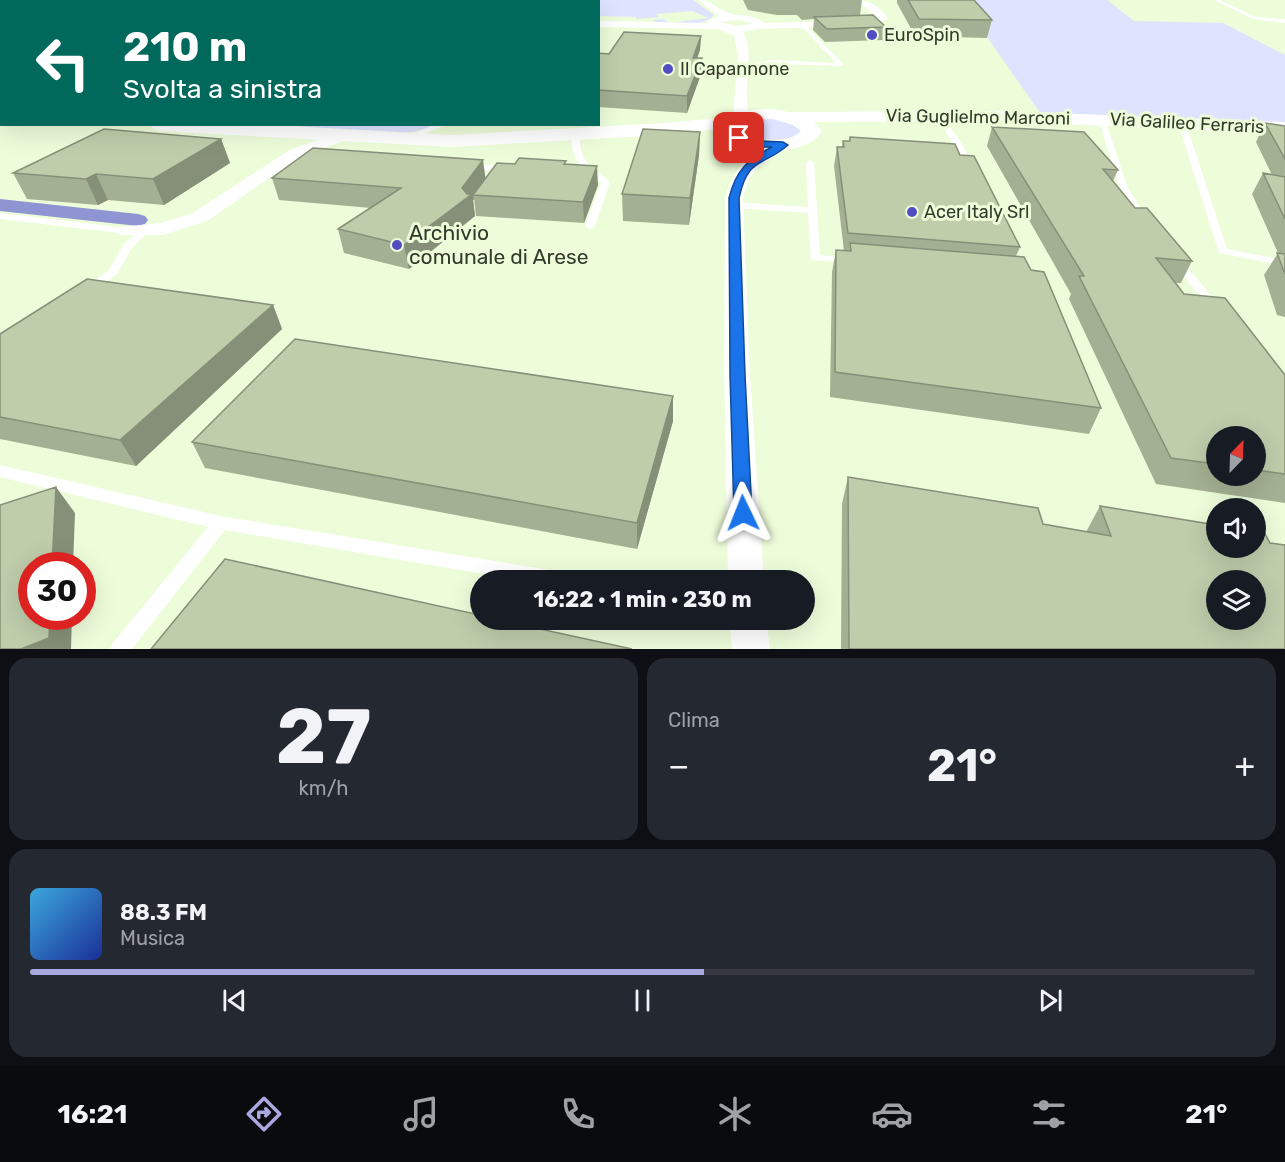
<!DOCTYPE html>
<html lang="it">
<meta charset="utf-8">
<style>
body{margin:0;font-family:Rubik,sans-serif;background:#242831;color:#f1f3f6;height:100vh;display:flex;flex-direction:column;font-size:22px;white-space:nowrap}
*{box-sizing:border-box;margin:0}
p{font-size:20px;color:#9ea1a6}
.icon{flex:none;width:33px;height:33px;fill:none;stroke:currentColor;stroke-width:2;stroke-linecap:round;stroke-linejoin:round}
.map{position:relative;height:649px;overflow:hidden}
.drawer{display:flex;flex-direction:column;gap:9px;padding:9px;background:#0d0f14;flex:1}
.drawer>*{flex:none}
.hud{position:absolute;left:0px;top:0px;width:600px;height:126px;box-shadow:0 6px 24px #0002;background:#00695c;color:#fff;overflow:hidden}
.needle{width:39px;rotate:23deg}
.tools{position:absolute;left:1206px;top:426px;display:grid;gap:12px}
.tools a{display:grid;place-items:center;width:60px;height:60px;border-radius:50%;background:#171b24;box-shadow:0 6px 24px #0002;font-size:30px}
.speed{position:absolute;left:18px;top:552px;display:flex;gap:12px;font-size:30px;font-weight:700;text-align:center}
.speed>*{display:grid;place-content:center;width:78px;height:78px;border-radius:50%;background:#171b24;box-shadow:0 6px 24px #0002;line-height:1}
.speed .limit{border:9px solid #d22;background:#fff;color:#111}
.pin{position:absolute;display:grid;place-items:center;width:51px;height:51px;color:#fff;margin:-26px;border-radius:12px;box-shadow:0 3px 9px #0006}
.me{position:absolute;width:66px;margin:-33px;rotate:358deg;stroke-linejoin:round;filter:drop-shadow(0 0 4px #0008)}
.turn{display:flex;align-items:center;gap:21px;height:126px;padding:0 24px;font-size:27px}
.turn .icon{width:78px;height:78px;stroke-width:2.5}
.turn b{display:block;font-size:42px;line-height:51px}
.big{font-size:45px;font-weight:700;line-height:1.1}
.drawer .card{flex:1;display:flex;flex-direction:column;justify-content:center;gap:9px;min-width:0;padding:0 21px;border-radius:18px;background:#242831}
.drawer .dial{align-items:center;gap:0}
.dial b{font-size:78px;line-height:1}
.song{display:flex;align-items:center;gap:18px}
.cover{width:72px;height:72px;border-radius:9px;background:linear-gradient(135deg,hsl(200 70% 55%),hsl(230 70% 35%))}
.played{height:6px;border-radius:3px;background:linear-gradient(90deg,#aaa8e0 55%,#363941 55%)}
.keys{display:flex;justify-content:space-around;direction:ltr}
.heat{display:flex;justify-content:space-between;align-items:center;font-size:33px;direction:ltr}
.drawer .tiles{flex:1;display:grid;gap:9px;grid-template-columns:1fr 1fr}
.card:last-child{grid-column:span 2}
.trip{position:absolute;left:470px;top:570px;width:345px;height:60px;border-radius:30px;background:#171b24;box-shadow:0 6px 24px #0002;font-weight:700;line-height:60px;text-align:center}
.tabs{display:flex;height:96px;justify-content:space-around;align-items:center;background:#090b0e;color:#9ea1a6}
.tabs .icon{width:42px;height:42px}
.tabs .current{color:#aaa8e0}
.tabs b{font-size:27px;color:#f1f3f6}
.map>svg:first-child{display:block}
.green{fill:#dfe3ff}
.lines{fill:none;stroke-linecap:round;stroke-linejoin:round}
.canal{fill:#8f94d2;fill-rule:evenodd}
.service{fill:#fff;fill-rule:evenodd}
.minor{fill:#fff;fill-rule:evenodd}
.tertiary{fill:#fff;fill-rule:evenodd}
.wall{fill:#a4b093;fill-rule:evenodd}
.shaded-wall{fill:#869078}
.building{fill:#bfcdab;stroke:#869078;stroke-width:1.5;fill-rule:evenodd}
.route{fill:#1a73e8;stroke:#114b97;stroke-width:1.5}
.poi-dot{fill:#534dc4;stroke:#edfcd9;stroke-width:2}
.labels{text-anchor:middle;stroke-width:6;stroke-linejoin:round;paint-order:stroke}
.far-poi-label{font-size:18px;fill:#343a2c;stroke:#edfcd9;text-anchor:start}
.far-street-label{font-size:18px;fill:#343a2c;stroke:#edfcd9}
.poi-label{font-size:21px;fill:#343a2c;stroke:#edfcd9;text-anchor:start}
</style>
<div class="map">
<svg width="1285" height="649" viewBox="0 0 1285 649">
<rect width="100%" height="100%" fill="#edfcd9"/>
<path class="green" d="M407,0H693L714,15C703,28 673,23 657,23L653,20L663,19L669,23L708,18L693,11L656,14L659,17L636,19V17L599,16L598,2L403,1Z
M961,0H1107L1134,21L1223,23L1285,55V127L1043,117Z
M774,117L804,130L797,137C773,142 758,140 736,130L738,122L743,119Z
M287,125H436C395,142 331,132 287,125Z"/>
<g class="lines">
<path class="canal" d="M0,199L138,214L145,216L148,220L145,224L138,226L0,211Z"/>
<path class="service" d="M352,0H357L350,2Z
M1214,0H1220L1256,17L1285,19V23L1253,19Z
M802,22L843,64V66L772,64L742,67L744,64L772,60L836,63L800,25Z
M923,113C950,113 964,149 975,168L974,170H968L943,127L923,117Z
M1098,117L1105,119L1127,186L1148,220L1146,222H1140L1119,186Z
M1179,121L1186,123L1227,249L1285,260V266L1219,253L1178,123Z
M436,124H448L409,140L402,138Z
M487,124H518L515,126H490Z
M572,132L579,134C582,166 588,164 610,182L595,226L590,229L585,226L601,183C582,174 568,154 572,132Z
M810,160L814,163L820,255L849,258L854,261L853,263L811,260L808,213L734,208L729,205L734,202L808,207L806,163Z
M468,163L502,166L506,169L502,176L499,177L495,174L496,171L465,168L464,166Z
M0,213L127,228L132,231L127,234L0,219Z
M145,227L150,230L132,248L117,274L94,291H86L84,289L86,287L109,270L124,244L142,228Z
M1177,259L1181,260L1220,306L1222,308L1220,310H1212L1173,264L1172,262Z
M0,465L221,516L561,572L567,575L570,580H519L225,530L132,649H110L113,643L208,527L0,477Z"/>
<path class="minor" d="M375,0H386L374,2Z
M698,0C711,0 713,6 724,11C737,18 752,12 764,23L869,20L877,17L856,0C869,0 883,8 888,19L870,26L757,29L743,32C753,51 747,68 747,88C746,98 749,107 747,117L740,121L733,117L738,54L734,36L718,29L598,27V21L708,23L709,20L719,16ZM740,20L753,24L736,26L721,22Z
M345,131L350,133L353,136L350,139L303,155L207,221L163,235H120L117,231L120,227L161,223L193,213L291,149Z
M783,140L791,145L757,168L749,179L743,198L750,375L764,580H728L724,375L725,198C732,169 754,147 783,140Z
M729,620H766L770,649H732Z"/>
<path class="tertiary" d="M0,93H2V104H0Z
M774,109L788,112L1000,111L1285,122V134L1000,121L814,122L821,129V133C803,158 731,158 719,129L665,135L452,147L160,131L153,129L151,125L255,124L452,135L665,123L727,117L750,110ZM773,119L793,125L801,131C786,146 753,141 738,128L739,125L752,120Z"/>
</g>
<path class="wall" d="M743,0H862L860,15L886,27L884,40L825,42L813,30L814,19L802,20L797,15H777L748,10Z
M897,0H974L992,20L987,38L915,36L897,3Z
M701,36L700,50L697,58L701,74L687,113L598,107V53L609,54Z
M1265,123L1285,126V317L1277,315L1264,275L1278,253L1252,194L1263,173L1272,175L1256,142Z
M992,127L1118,170L1113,181L1135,208L1192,261L1181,283H1176L1184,294L1285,375V503L1156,484L1069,299L1071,294L987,146ZM1216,436H1256V476H1216Z
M700,132L699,155L689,225L623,221L622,194Z
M850,137L960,155L1020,247L1016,256L1101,408L1089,434L830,397L832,272L836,250L844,251L834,166L837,147H842L843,141H849Z
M221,139L230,163L164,205L108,200L98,205L27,199L13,173Z
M515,164H566L598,185L584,223L476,216L474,199L473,200L475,216L409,269L344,253L338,229L371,208L279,200L272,178H485Z
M273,305L282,329L136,466L0,439V334Z
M673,421L637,549L205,468L192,442Z
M848,477L1043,524L1086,532L1100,506L1270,543L1285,649H841L842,504Z"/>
<path class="shaded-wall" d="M322,0H350L347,2H318Z
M701,36L700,50L692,73L693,58Z
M702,58L701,74L687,113V96Z
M700,132L699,155L689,225L690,198Z
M221,139L230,163L164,205L153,179Z
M483,160L486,182L473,195L474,199L473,200L475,216L409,269L404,245L462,188Z
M597,166L598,185L584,223L583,202Z
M96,174L108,200L98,205L86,179Z
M273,305L282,329L136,466L120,440Z
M673,396V421L637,549V523Z
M56,487L75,513L73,566H52Z
M50,616H72L71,649H21Z"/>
<path class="building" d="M34,0H115V2H33Z
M124,0H322L318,2H120Z
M908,0H974L992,20L919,19Z
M873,15L886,27L827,29L814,17Z
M624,32L701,36L693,58H702L687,96L598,90V53L609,54Z
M1265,123L1285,126V159Z
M992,127L1084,132L1118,170L1103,169L1135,208H1147L1192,261L1156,258L1184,294L1225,298L1285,375V474L1256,470V436H1216V464L1171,458L1079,276H1084Z
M104,129L221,139L153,179L96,174L86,179L13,173Z
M643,129L700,132L690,198L622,194Z
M850,137L955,144L960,155L974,156L1020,247L848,233L837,147H844L843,141H850Z
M313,148L483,160L462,188L467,194H472L404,245L338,229L401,188L272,178Z
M519,158L566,161L564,164L597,166L583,202L473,195L497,163L515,164Z
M1263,173L1285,177V219Z
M850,243L1024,257L1031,270L1044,272L1101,408L835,372L836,250L851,251Z
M1277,253L1285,254V274Z
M87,279L273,305L120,440L0,417V334Z
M295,339L673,396L637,523L192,442Z
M848,477L1038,508L1043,524L1111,536L1100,506L1216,525V548H1256V531L1264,532L1270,543L1285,545V649H849ZM1216,580H1256V620H1216Z
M56,487L52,566H32V616H50L49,638L21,649H0V505Z
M225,559L480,615V620H499L632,649H151Z"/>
<path class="route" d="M739,136L759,141L783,142L788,145C763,167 748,156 739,198L745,375L752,513L750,518L743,520L737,518L734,513L730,375L729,198C736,170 747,160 772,147H759L735,140V137Z"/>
<g class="poi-dot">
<circle cx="872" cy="35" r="6"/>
<circle cx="668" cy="69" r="6"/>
<circle cx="912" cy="212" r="6"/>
<circle cx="397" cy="245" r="6"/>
</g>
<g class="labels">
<g class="far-poi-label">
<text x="884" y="41">EuroSpin</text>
<text x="680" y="75">Il Capannone</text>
<text x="924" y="218">Acer Italy Srl</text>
</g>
<g class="far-street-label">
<text transform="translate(978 117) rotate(1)" y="6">Via Guglielmo Marconi</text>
<text transform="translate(1187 123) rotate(3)" y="6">Via Galileo Ferraris</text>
</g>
<g class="poi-label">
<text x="409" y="240">Archivio<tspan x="409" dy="24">comunale di Arese</tspan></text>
</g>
</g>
</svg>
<div class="tools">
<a><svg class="needle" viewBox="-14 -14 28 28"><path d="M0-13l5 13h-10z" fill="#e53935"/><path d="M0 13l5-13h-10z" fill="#9ea1a6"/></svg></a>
<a><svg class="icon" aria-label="sound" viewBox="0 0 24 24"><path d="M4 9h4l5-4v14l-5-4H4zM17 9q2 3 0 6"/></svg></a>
<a><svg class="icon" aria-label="layers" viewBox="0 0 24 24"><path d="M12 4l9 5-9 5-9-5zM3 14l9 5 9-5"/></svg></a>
</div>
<div class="speed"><div class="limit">30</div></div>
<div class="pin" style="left:739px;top:138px;background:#d93025"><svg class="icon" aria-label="arrive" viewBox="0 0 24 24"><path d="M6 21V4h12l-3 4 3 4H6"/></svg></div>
<svg class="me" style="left:743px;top:513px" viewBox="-20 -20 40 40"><path d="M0-17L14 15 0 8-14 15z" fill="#1a73e8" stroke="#fff" stroke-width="4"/></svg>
<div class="trip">16:22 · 1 min · 230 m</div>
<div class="hud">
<div class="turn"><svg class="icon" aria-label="left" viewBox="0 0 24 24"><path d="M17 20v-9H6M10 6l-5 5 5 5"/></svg><div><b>210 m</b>Svolta a sinistra</div></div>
</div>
</div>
<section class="drawer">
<div class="tiles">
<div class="card dial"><b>27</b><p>km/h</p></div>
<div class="card"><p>Clima</p>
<div class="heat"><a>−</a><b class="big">21°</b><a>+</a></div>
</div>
<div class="card">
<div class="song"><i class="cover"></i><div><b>88.3 FM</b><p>Musica</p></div></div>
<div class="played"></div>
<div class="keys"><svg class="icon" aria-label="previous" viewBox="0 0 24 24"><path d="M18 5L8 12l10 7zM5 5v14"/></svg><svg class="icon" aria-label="pause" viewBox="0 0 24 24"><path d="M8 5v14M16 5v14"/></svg><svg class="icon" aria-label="next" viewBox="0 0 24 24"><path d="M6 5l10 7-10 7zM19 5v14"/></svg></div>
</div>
</div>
</section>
<nav class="tabs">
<b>16:21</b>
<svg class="icon current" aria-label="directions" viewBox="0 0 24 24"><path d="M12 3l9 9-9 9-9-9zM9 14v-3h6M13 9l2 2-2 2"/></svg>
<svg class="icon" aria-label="music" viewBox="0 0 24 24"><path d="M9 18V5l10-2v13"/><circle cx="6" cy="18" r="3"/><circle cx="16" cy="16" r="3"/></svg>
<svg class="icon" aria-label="phone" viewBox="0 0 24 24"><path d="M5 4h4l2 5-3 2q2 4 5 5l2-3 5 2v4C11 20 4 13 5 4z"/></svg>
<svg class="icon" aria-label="climate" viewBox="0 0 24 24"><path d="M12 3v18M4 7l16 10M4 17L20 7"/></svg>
<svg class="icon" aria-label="car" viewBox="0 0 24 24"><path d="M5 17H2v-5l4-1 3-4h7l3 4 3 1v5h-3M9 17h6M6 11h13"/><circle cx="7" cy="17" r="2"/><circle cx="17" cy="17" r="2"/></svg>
<svg class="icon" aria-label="filters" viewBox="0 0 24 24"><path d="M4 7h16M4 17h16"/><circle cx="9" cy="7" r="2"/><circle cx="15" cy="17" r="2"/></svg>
<b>21°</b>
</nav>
